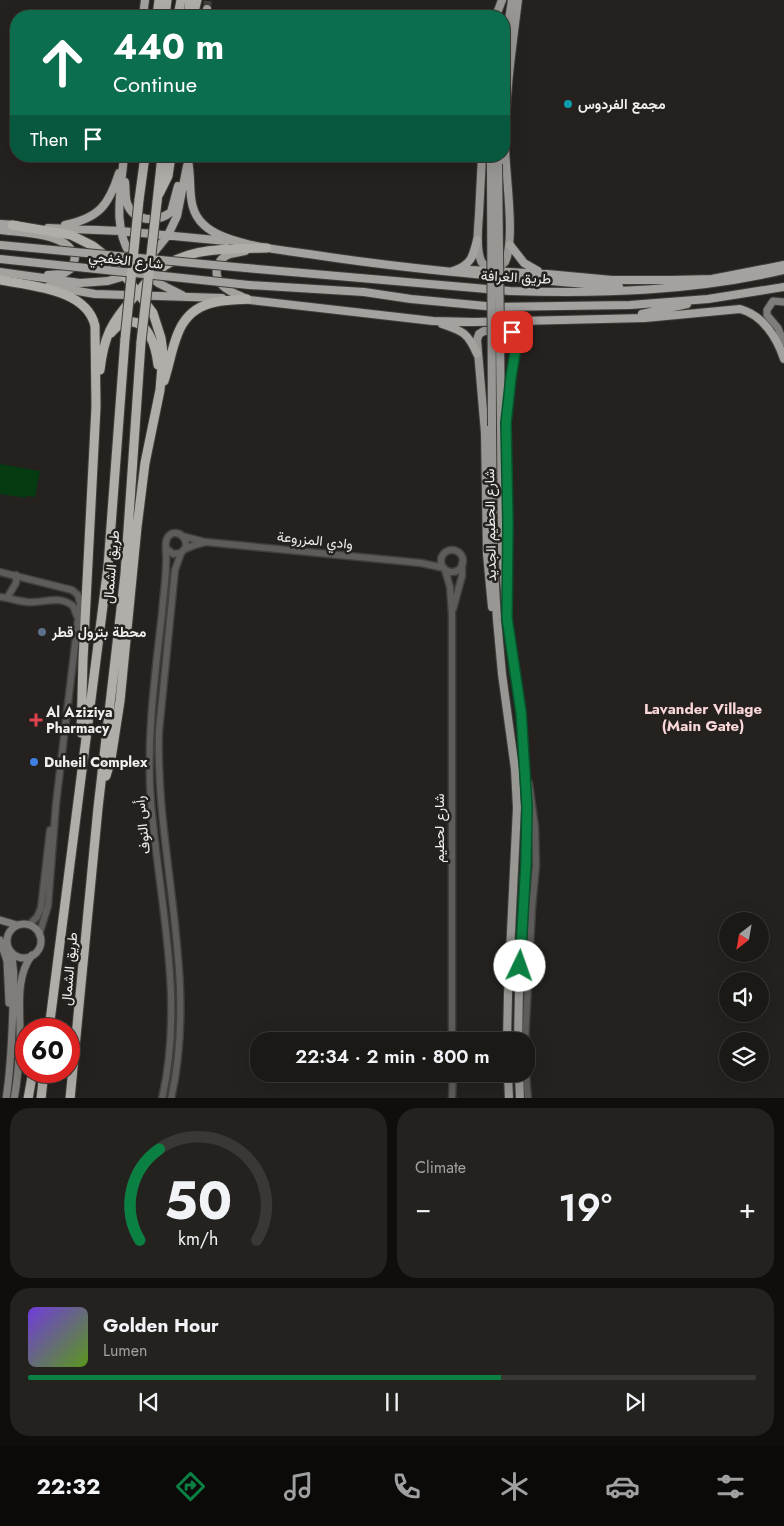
<!DOCTYPE html>
<meta charset="utf-8">
<style>
body{margin:0;font-family:Jost,Vazirmatn,sans-serif;background:#24221f;color:#f1f3f6;height:100vh;display:flex;flex-direction:column;font-size:19px;white-space:nowrap}
*{box-sizing:border-box;margin:0}
p{font-size:16px;color:#a0a0a1}
.icon{flex:none;width:28px;height:28px;fill:none;stroke:currentColor;stroke-width:2;stroke-linecap:round;stroke-linejoin:round}
.map{position:relative;height:1098px;overflow:hidden}
.drawer{display:flex;flex-direction:column;gap:10px;padding:10px;background:#0f0e0c;flex:1}
.drawer>*{flex:none}
.top-card{position:absolute;left:10px;top:10px;width:500px;height:152px;border-radius:20px;box-shadow:0 5px 20px #0002,0 0 0 1px #393835;background:#0b6e4f;color:#fff;overflow:hidden}
.needle{width:32px;rotate:211deg}
.controls{position:absolute;left:719px;top:912px;display:grid;gap:10px}
.controls a{display:grid;place-items:center;width:50px;height:50px;border-radius:50%;background:#1b1916;box-shadow:0 5px 20px #0002,0 0 0 1px #393835;font-size:25px}
.speed{position:absolute;left:15px;top:1018px;display:flex;gap:10px;font-size:25px;font-weight:700;text-align:center}
.speed>*{display:grid;place-content:center;width:65px;height:65px;border-radius:50%;background:#1b1916;box-shadow:0 5px 20px #0002,0 0 0 1px #393835;line-height:1}
.speed .limit{border:8px solid #d22;background:#fff;color:#111}
.pin{position:absolute;display:grid;place-items:center;width:42px;height:42px;color:#fff;margin:-21px;border-radius:10px;box-shadow:0 2px 8px #0006}
.me{position:absolute;width:55px;margin:-28px;rotate:3deg;stroke-linejoin:round;filter:drop-shadow(0 0 4px #0008)}
.turn{display:flex;align-items:center;gap:18px;height:105px;padding:0 20px;font-size:22px}
.turn .icon{width:65px;height:65px;stroke-width:2.5}
.turn b{display:block;font-size:35px;line-height:42px}
.then{display:flex;align-items:center;height:48px;padding:0 20px;background:#0003;gap:10px;font-size:19px}
.big{font-size:38px;font-weight:600;line-height:1.1}
.drawer .tile{flex:1;display:flex;flex-direction:column;justify-content:center;gap:8px;min-width:0;padding:0 18px;border-radius:20px;background:#24221f}
.drawer .dial{align-items:center;gap:0}
.dial svg{height:130px;overflow:visible;fill:none;stroke:#393835;stroke-width:7;stroke-linecap:round;text-anchor:middle}
.dial text{fill:#f1f3f6;stroke:none}
.song{display:flex;align-items:center;gap:15px}
.cover{width:60px;height:60px;border-radius:8px;background:linear-gradient(135deg,hsl(260 70% 55%),hsl(90 70% 35%))}
.played{height:5px;border-radius:2px;background:linear-gradient(90deg,#0b8043 65%,#393835 65%)}
.keys{display:flex;justify-content:space-around;direction:ltr}
.heat{display:flex;justify-content:space-between;align-items:center;font-size:28px;direction:ltr}
.drawer .tiles{flex:1;display:grid;gap:10px;grid-template-columns:1fr 1fr}
.tile:last-child{grid-column:span 2}
.trip{position:absolute;left:250px;top:1032px;width:285px;height:50px;border-radius:20px;background:#1b1916;box-shadow:0 5px 20px #0002,0 0 0 1px #393835;font-weight:600;line-height:50px;text-align:center}
.dock{display:flex;height:80px;justify-content:space-around;align-items:center;background:#0b0a09;color:#a0a0a1}
.dock .icon{width:35px;height:35px}
.dock .on{color:#0b8043}
.dock b{font-size:22px;color:#f1f3f6}
.map>svg:first-child{display:block}
.green{fill:#063b11}
.lines{fill:none;stroke-linecap:round;stroke-linejoin:round}
.trunk-tunnel{stroke:#43403d;stroke-width:8;stroke-dasharray:8 4;stroke-linecap:butt}
.tertiary-casing{stroke:#413e3b;stroke-width:9}
.secondary-casing{stroke:#413e3b;stroke-width:9}
.primary-casing{stroke:#413e3b;stroke-width:10}
.trunk-casing{stroke:#413e3b;stroke-width:10}
.motorway-casing{stroke:#413e3b;stroke-width:11}
.tertiary{stroke:#5d5c5a;stroke-width:6}
.secondary{stroke:#7e7d7a;stroke-width:7}
.primary{stroke:#989793;stroke-width:8}
.trunk{stroke:#a4a29e;stroke-width:8}
.motorway{stroke:#b0aea9;stroke-width:9}
.primary-bridge-casing{stroke:#413e3b;stroke-width:10;stroke-linecap:butt}
.trunk-bridge-casing{stroke:#413e3b;stroke-width:10;stroke-linecap:butt}
.motorway-bridge-casing{stroke:#413e3b;stroke-width:11;stroke-linecap:butt}
.primary-bridge{stroke:#989793;stroke-width:8}
.trunk-bridge{stroke:#a4a29e;stroke-width:8}
.motorway-bridge{stroke:#b0aea9;stroke-width:9}
.route-casing{stroke:#07532c;stroke-width:12}
.route{stroke:#0b8043;stroke-width:9}
.culture-dot{fill:#0f9aa8;stroke:#24211e;stroke-width:2}
.service-dot{fill:#5c6f8a;stroke:#24211e;stroke-width:2}
.health-dot{fill:#e0444e;stroke:#24211e;stroke-width:2}
.shop-dot{fill:#3f7fe0;stroke:#24211e;stroke-width:2}
.labels{text-anchor:middle;stroke-width:5;stroke-linejoin:round;paint-order:stroke}
.poi-label{font-size:14px;font-weight:bold;fill:#f1efed;stroke:#24211e;text-anchor:start}
.street-label{font-size:14px;fill:#f1efed;stroke:#24211e}
.neighbourhood-label{font-size:15px;font-weight:bold;fill:#fad7d8;stroke:#24211e}
</style>
<div class="map">
<svg width="784" height="1099" viewBox="0 0 784 1099">
<rect width="100%" height="100%" fill="#24211e"/>
<path class="green" d="M0,464L40,471L35,497L27,496L26,498L0,494Z"/>
<g class="lines">
<path class="trunk-tunnel" d="M207,9L208,0"/>
<defs>
<path id="tertiary" d="M182,536L205,542
M185,549L195,545L206,542L421,563L444,568
M441 561a11 11 0 1 1 22 0a11 11 0 1 1-22 0Z
M445,570L450,587L452,615V1041
M0,572L72,590L78,595L80,603L56,804L48,906L39,935
M0,597C9,598 18,601 27,602C43,604 58,594 73,606L77,616
M7,598L16,583V575
M453,609L462,576V563
M29,925L37,917L41,908L50,830
M525,1041L532,908L536,865L535,827L529,783
M526,1074L528,1099
M162,1099C185,998 159,902 151,802C146,739 155,676 162,613C163,597 166,581 166,564C167,558 165,548 166,542C168,528 187,531 186,547L181,553L173,554L167,549
M171,1099C199,976 155,854 159,731L175,570L181,553
M452,1099L453,1074"/>
<path id="secondary" d="M784,302L773,301L767,310V315L778,328L784,343
M0,920L17,925
M7 941a17 17 0 1 1 34 0a17 17 0 1 1-34 0Z
M0,940L7,961L9,1003
M6,1099C11,1068 12,1037 13,1005C13,987 16,969 10,951
M14,1099C18,1080 19,1060 20,1041C21,1013 14,978 32,955"/>
<path id="primary" d="M496,16L502,0
M504,52L512,0
M482,156C481,176 480,196 479,215C478,229 476,245 480,258C483,270 498,269 505,262C516,240 505,172 505,145C505,96 512,48 518,0
M498,164V156
M491,165V156
M492,426L493,553L497,620L502,674L515,769L517,808L508,994L507,1041
M501,426L502,550L507,618L521,712L527,806L526,862L519,989L518,1041
M492,607L487,554L485,433L477,340L479,334L484,331H508L514,335L517,341L511,377L506,423L508,573
M508,1074L509,1099
M519,1074L520,1099"/>
<path id="trunk" d="M143,16L145,0
M206,16L207,9
M124,156C121,191 111,230 134,260
M188,161C193,183 185,208 204,225C225,245 281,250 309,254C412,270 516,278 619,287
M125,182C126,189 125,196 127,203C133,222 157,223 171,212L178,186
M0,224L16,225
M65,225C99,218 109,205 119,173
M48,228L121,231L226,241
M0,230C21,233 70,232 75,258L72,268L63,274L48,275
M510,245L524,263L538,271
M245,251C240,252 235,253 230,254C216,259 212,276 223,286C229,292 239,295 247,299
M246,268L510,291C602,294 694,291 784,270
M470,270L547,274L612,280H672L712,279L784,265
M453,271C471,265 473,257 477,240
M0,272L80,283L108,281L125,276L151,256L168,235L177,216L187,166
M147,274L158,283L182,295
M249,285L364,292L411,299L496,307L630,305L708,299L784,287
M49,286L95,294L222,298
M241,299L433,321L474,322L645,318L740,309C763,315 777,338 784,359
M642,314L687,304
M442,324C463,331 468,333 477,354"/>
<path id="motorway" d="M157,16L159,0
M165,16L167,0
M178,16L181,0
M188,16L190,0
M193,16L197,0
M159,194L168,176L171,156
M139,200L145,156
M157,202L162,156
M12,225L71,235L93,246L102,253L125,276L153,313L161,338L163,353L160,390L145,463L137,527L120,701L111,759L106,776
M0,280C31,286 87,289 95,326L96,407L83,660L81,733
M111,333C115,328 120,323 127,322C149,319 156,348 158,365
M100,370C104,336 111,323 133,298C139,292 144,284 151,277C181,246 227,249 267,248
M164,381C175,348 174,310 216,302C226,300 237,300 247,299
M49,1029L108,566L125,339
M28,1099L33,1071
M41,1099L44,1071
M70,1099L98,808L125,574L141,342"/>
</defs>
<use href="#tertiary" class="tertiary-casing"/>
<use href="#secondary" class="secondary-casing"/>
<use href="#primary" class="primary-casing"/>
<use href="#trunk" class="trunk-casing"/>
<use href="#motorway" class="motorway-casing"/>
<use href="#tertiary" class="tertiary"/>
<use href="#secondary" class="secondary"/>
<use href="#primary" class="primary"/>
<use href="#trunk" class="trunk"/>
<use href="#motorway" class="motorway"/>
<defs>
<path id="primary-bridge" d="M498,164L501,426
M491,165L492,426"/>
<path id="trunk-bridge" d="M0,245L246,268
M0,259L249,285"/>
<path id="motorway-bridge" d="M125,339L139,200
M141,342L157,202"/>
</defs>
<use href="#primary-bridge" class="primary-bridge-casing"/>
<use href="#trunk-bridge" class="trunk-bridge-casing"/>
<use href="#motorway-bridge" class="motorway-bridge-casing"/>
<use href="#primary-bridge" class="primary-bridge"/>
<use href="#trunk-bridge" class="trunk-bridge"/>
<use href="#motorway-bridge" class="motorway-bridge"/>
</g>
<g class="lines">
<defs>
<path id="route" d="M512,332L517,341L511,377L506,423L508,524L507,618L521,712L527,806L526,862L520,966"/>
</defs>
<use href="#route" class="route-casing"/>
<use href="#route" class="route"/>
</g>
<circle class="culture-dot" cx="568" cy="104" r="5"/>
<circle class="service-dot" cx="42" cy="632" r="5"/>
<path class="health-dot" d="M33.5 712.5h5v5h5v5h-5v5h-5v-5h-5v-5h5z"/>
<circle class="shop-dot" cx="34" cy="762" r="5"/>
<g class="labels">
<g class="poi-label">
<text x="578" y="109">مجمع الفردوس</text>
<text x="52" y="637">محطة بترول قطر</text>
<text x="46" y="717">Al Aziziya<tspan x="46" dy="16">Pharmacy</tspan></text>
<text x="44" y="767">Duheil Complex</text>
</g>
<g class="street-label">
<text transform="translate(126 260) rotate(6)" y="5">شارع الخفجي</text>
<text transform="translate(516 277) rotate(3)" y="5">طريق الغرافة</text>
<text transform="translate(490 525) rotate(-91)" y="5">شارع الحطيم الجديد</text>
<text transform="translate(315 540) rotate(6)" y="5">وادي المزروعة</text>
<text transform="translate(111 567) rotate(-85)" y="5">طريق الشمال</text>
<text transform="translate(142 825) rotate(-96)" y="5">رأس النوف</text>
<text transform="translate(439 828) rotate(-90)" y="5">شارع لحطيم</text>
<text transform="translate(69 969) rotate(-85)" y="5">طريق الشمال</text>
</g>
<g class="neighbourhood-label">
<text x="703" y="714">Lavander Village<tspan x="703" dy="17">(Main Gate)</tspan></text>
</g>
</g>
</svg>
<div class="controls">
<a><svg class="needle" viewBox="-14 -14 28 28"><path d="M0-13l5 13h-10z" fill="#e53935"/><path d="M0 13l5-13h-10z" fill="#a0a0a1"/></svg></a>
<a><svg class="icon" aria-label="sound" viewBox="0 0 24 24"><path d="M4 9h4l5-4v14l-5-4H4zM17 9q2 3 0 6"/></svg></a>
<a><svg class="icon" aria-label="layers" viewBox="0 0 24 24"><path d="M12 4l9 5-9 5-9-5zM3 14l9 5 9-5"/></svg></a>
</div>
<div class="speed"><div class="limit">60</div></div>
<div class="pin" style="left:512px;top:332px;background:#d93025"><svg class="icon" aria-label="arrive" viewBox="0 0 24 24"><path d="M6 21V4h12l-3 4 3 4H6"/></svg></div>
<svg class="me" style="left:520px;top:966px" viewBox="-20 -20 40 40"><circle r="19" fill="#fff"/><path d="M0-13L10 11 0 6-10 11z" fill="#0b8043"/></svg>
<div class="trip">22:34 · 2 min · 800 m</div>
<div class="top-card">
<div class="turn"><svg class="icon" aria-label="ahead" viewBox="0 0 24 24"><path d="M12 20V5M6 11l6-6 6 6"/></svg><div><b>440 m</b>Continue</div></div>
<div class="then">Then<svg class="icon" aria-label="arrive" viewBox="0 0 24 24"><path d="M6 21V4h12l-3 4 3 4H6"/></svg></div>
</div>
</div>
<section class="drawer">
<div class="tiles">
<div class="tile dial"><svg viewBox="0 0 100 80">
<path d="M14 69A42 42 0 1 1 86 69"/>
<path d="M14 69A42 42 0 0 1 26 13" stroke="#0b8043"/>
<text x="50" y="56" font-size="32" font-weight="700">50</text>
<text x="50" y="72" font-size="11">km/h</text>
</svg></div>
<div class="tile"><p>Climate</p>
<div class="heat"><a>−</a><b class="big">19°</b><a>+</a></div>
</div>
<div class="tile">
<div class="song"><i class="cover"></i><div><b>Golden Hour</b><p>Lumen</p></div></div>
<div class="played"></div>
<div class="keys"><svg class="icon" aria-label="previous" viewBox="0 0 24 24"><path d="M18 5L8 12l10 7zM5 5v14"/></svg><svg class="icon" aria-label="pause" viewBox="0 0 24 24"><path d="M8 5v14M16 5v14"/></svg><svg class="icon" aria-label="next" viewBox="0 0 24 24"><path d="M6 5l10 7-10 7zM19 5v14"/></svg></div>
</div>
</div>
</section>
<nav class="dock">
<b>22:32</b>
<svg class="icon on" aria-label="directions" viewBox="0 0 24 24"><path d="M12 3l9 9-9 9-9-9zM9 14v-3h6M13 9l2 2-2 2"/></svg>
<svg class="icon" aria-label="music" viewBox="0 0 24 24"><path d="M9 18V5l10-2v13"/><circle cx="6" cy="18" r="3"/><circle cx="16" cy="16" r="3"/></svg>
<svg class="icon" aria-label="phone" viewBox="0 0 24 24"><path d="M5 4h4l2 5-3 2q2 4 5 5l2-3 5 2v4C11 20 4 13 5 4z"/></svg>
<svg class="icon" aria-label="climate" viewBox="0 0 24 24"><path d="M12 3v18M4 7l16 10M4 17L20 7"/></svg>
<svg class="icon" aria-label="car" viewBox="0 0 24 24"><path d="M5 17H2v-5l4-1 3-4h7l3 4 3 1v5h-3M9 17h6M6 11h13"/><circle cx="7" cy="17" r="2"/><circle cx="17" cy="17" r="2"/></svg>
<svg class="icon" aria-label="filters" viewBox="0 0 24 24"><path d="M4 7h16M4 17h16"/><circle cx="9" cy="7" r="2"/><circle cx="15" cy="17" r="2"/></svg>
</nav>
